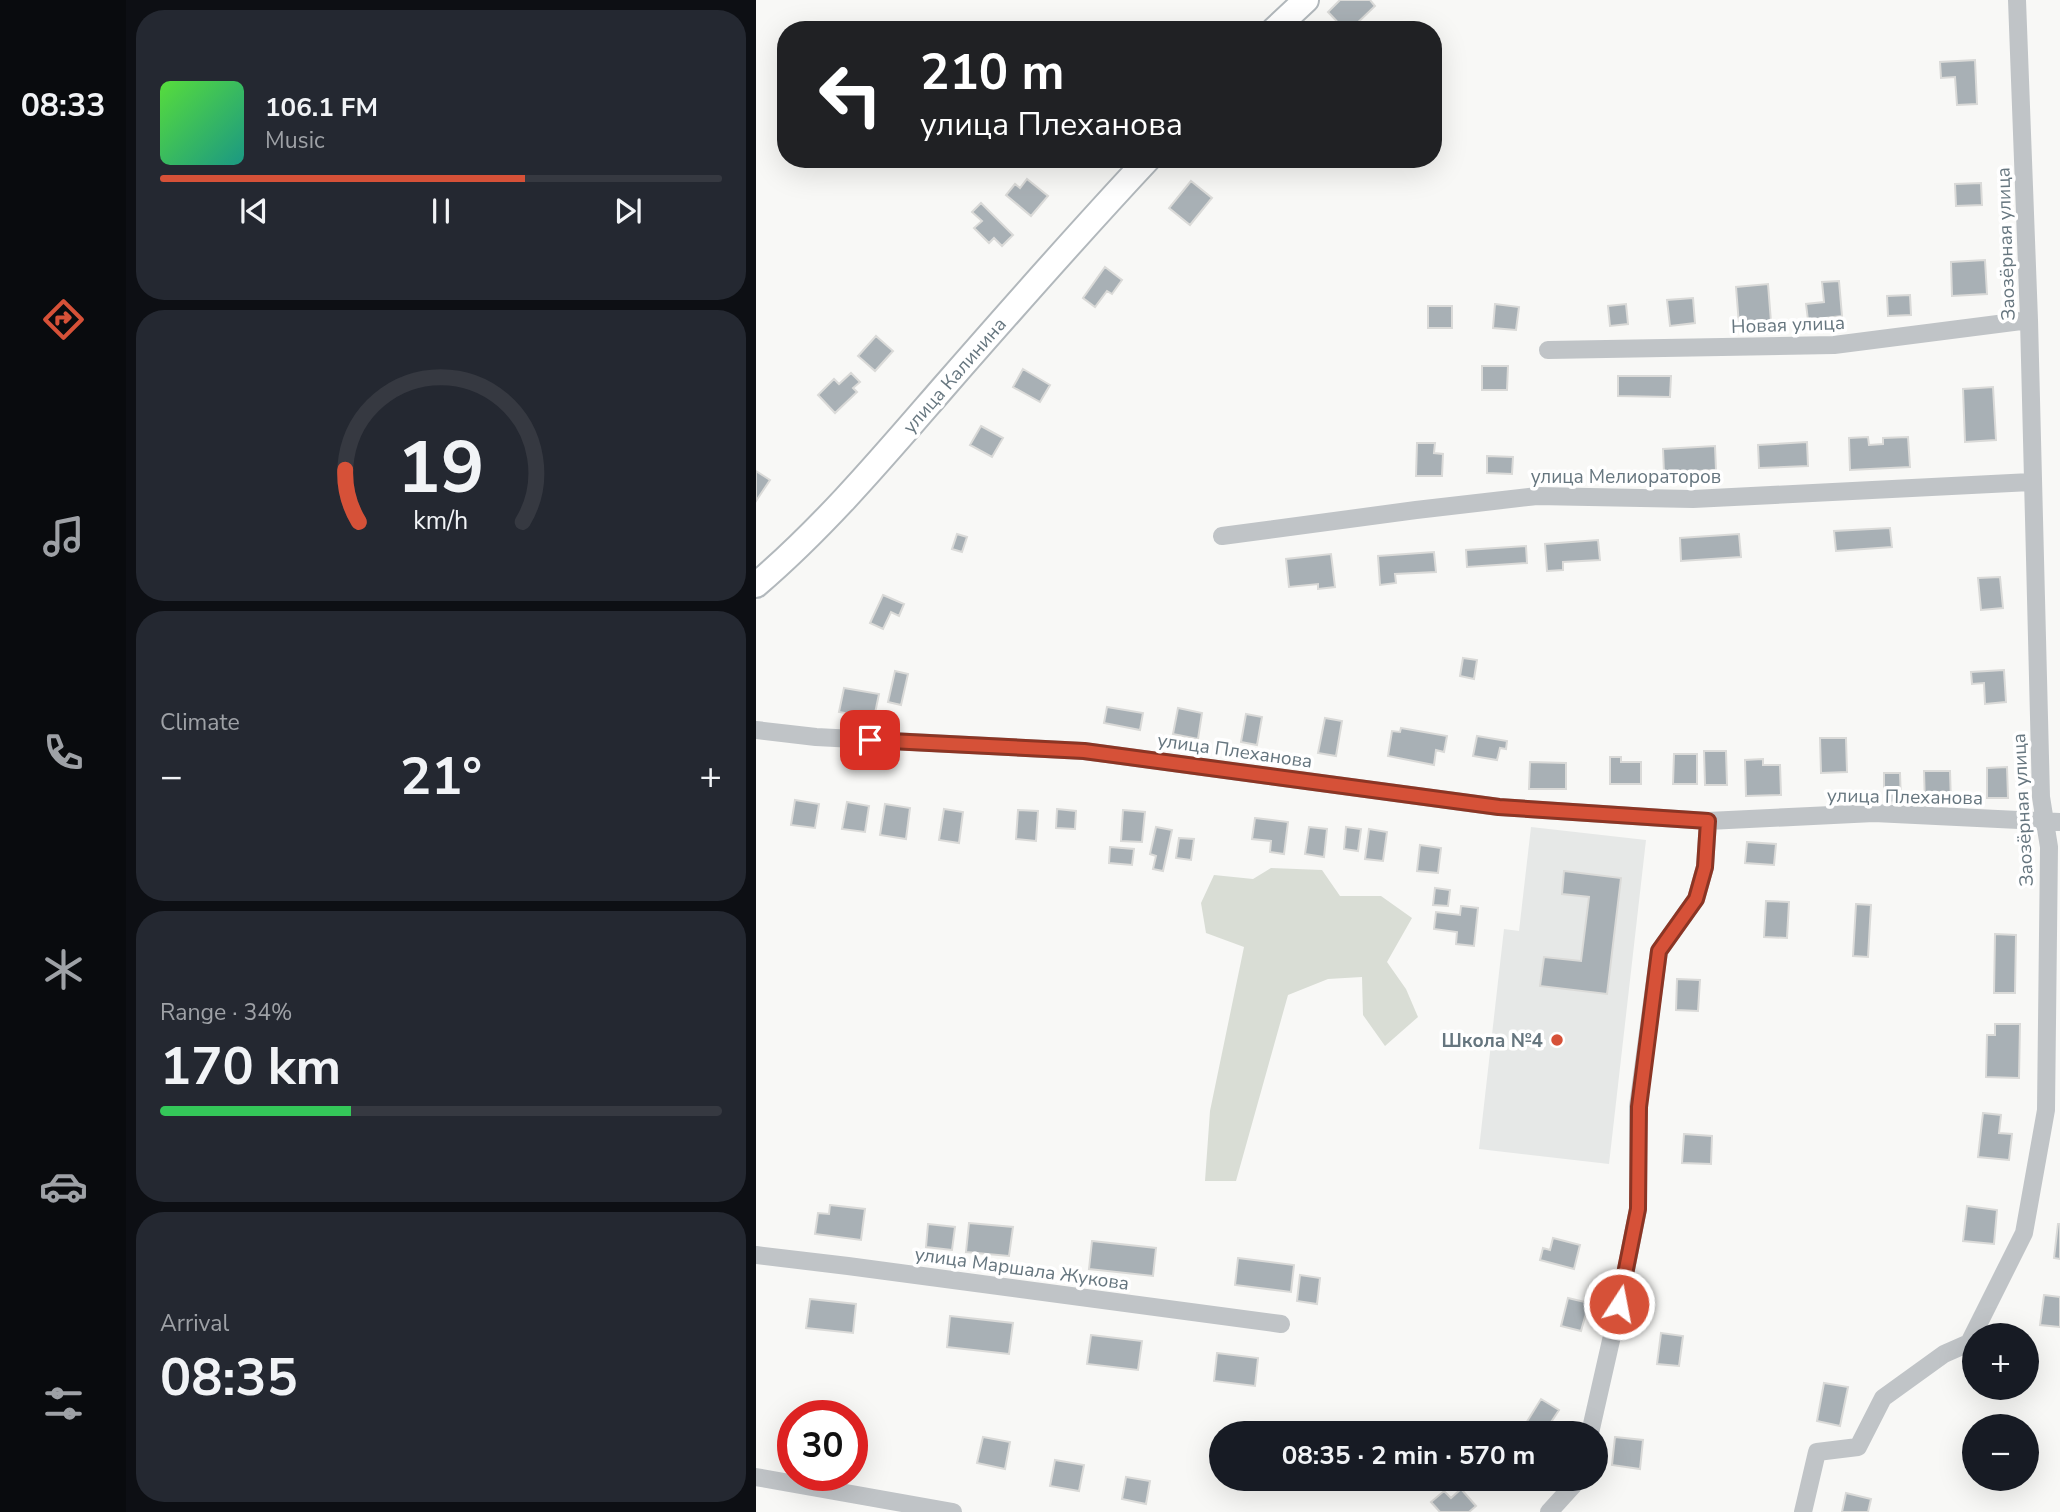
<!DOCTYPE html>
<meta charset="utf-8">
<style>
body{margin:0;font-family:"Nunito Sans",sans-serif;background:#242831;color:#f1f3f6;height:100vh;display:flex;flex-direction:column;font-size:26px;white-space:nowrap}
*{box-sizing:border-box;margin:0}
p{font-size:23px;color:#9ea1a6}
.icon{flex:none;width:38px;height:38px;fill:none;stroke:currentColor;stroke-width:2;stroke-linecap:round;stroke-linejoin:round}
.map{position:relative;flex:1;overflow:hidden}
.sheet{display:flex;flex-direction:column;gap:10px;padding:10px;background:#0d0f14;width:630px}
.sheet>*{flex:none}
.top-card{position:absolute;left:21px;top:21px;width:665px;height:147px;border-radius:28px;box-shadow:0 7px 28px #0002;background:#202124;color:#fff;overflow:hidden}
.buttons{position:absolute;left:1206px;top:1323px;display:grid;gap:14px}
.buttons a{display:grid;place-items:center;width:77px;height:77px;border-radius:50%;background:#171b24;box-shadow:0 7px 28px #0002;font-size:35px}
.speed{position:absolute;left:21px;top:1400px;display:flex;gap:14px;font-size:35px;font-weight:700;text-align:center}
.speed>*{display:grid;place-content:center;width:91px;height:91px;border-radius:50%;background:#171b24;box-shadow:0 7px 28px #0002;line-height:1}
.speed .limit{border:10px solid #d22;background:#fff;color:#111}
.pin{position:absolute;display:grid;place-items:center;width:60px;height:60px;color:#fff;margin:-30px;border-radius:14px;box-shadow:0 4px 10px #0006}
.me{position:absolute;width:77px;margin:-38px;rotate:11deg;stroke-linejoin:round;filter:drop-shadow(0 0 5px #0008)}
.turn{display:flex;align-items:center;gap:24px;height:147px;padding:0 28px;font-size:32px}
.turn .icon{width:91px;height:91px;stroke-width:2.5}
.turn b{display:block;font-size:49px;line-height:60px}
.big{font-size:52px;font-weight:700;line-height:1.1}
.sheet .card{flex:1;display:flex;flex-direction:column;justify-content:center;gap:10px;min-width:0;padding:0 24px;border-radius:28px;background:#242831}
.sheet .dial{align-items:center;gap:0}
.dial svg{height:182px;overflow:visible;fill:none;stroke:#363941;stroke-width:7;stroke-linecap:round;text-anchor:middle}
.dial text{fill:#f1f3f6;stroke:none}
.song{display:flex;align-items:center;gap:21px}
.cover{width:84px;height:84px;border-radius:10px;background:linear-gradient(135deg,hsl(110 70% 55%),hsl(170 70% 35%))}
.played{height:7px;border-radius:4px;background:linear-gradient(90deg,#d65138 65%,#363941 65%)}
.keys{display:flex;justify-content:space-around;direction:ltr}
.heat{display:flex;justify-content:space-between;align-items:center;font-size:38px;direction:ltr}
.charge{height:10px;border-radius:5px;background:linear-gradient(90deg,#34c759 34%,#363941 0)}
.trip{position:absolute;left:453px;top:1421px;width:399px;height:70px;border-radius:35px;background:#171b24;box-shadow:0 7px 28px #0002;font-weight:700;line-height:70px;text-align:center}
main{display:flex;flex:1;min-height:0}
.menu{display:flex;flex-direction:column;width:126px;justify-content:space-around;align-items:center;background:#090b0e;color:#9ea1a6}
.menu .icon{width:49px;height:49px}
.menu .selected{color:#d65138}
.menu b{font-size:32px;color:#f1f3f6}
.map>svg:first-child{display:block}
.built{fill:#e6e8e7}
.green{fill:#d9ddd5}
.building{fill:#a8b0b5;stroke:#dadad8;stroke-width:2}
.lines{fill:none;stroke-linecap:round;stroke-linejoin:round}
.secondary-casing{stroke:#b2b8bc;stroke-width:28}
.street{stroke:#c0c4c7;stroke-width:18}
.secondary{stroke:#fff;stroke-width:24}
.route-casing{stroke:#8b3524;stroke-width:18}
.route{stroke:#d65138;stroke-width:12}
.poi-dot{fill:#d65138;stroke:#fff;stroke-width:2.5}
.labels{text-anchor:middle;stroke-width:7;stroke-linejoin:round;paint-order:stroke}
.street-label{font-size:19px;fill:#66767f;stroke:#fff}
.poi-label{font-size:19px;font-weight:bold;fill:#66767f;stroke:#fff;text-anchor:end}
</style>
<main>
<nav class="menu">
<b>08:33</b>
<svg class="icon selected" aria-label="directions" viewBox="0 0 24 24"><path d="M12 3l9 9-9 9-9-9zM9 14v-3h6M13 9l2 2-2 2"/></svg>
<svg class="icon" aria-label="music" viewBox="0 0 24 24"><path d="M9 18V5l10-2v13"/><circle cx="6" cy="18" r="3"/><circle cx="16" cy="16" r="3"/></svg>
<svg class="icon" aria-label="phone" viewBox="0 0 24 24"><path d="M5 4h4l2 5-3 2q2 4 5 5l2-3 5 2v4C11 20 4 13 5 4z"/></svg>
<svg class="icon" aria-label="climate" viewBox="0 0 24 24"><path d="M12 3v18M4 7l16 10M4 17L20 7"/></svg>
<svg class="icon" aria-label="car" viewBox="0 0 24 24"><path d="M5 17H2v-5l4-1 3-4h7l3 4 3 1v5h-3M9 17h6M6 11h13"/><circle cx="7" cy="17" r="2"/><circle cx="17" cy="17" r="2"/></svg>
<svg class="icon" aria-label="filters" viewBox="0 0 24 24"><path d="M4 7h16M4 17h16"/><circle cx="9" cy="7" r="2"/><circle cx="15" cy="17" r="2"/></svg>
</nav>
<section class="sheet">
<div class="card">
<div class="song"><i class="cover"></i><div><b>106.1 FM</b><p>Music</p></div></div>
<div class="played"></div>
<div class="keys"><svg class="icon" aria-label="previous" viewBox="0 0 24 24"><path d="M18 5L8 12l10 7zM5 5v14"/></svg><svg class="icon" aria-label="pause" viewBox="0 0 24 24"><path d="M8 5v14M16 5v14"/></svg><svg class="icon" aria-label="next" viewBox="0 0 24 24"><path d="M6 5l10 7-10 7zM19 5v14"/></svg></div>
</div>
<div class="card dial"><svg viewBox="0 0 100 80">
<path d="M14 69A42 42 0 1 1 86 69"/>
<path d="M14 69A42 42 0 0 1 8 46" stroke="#d65138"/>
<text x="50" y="56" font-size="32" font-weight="700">19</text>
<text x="50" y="72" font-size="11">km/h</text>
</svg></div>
<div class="card"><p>Climate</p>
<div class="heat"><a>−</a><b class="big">21°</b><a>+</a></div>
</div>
<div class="card"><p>Range · 34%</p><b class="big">170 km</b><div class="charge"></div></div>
<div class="card"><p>Arrival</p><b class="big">08:35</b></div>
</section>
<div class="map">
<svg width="1304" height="1512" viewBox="0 0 1304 1512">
<rect width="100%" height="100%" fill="#f8f8f6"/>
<path class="built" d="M775,827L890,840L853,1164L723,1149L748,929L763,931Z"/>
<path class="green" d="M515,868L566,870L584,896H625L656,918L631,962L650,989L662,1017L629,1046L607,1015L606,977L572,979L532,995L480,1181H449L454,1111L488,947L450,933L445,903L458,875L497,879Z"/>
<path class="building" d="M584,0H614L619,6L594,30H589L572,12Z
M1219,60L1221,104L1201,105L1199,77L1185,78L1184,62Z
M271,179L292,196L275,216L250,195L259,184L264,188Z
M435,181L456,198L434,225L413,208Z
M1225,183L1226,205L1200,206L1199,184Z
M225,203L257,235L246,246L238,238L233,243L218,228L226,221L216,212Z
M1229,260L1231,294L1196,296L1195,262Z
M349,267L366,280L356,294L351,291L339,307L327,298Z
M1083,281L1086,316L1052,320L1050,304L1068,302L1066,282Z
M1012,284L1015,322L983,325L980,287Z
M1154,295L1155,315L1132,316L1131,296Z
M937,298L939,323L914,326L911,300Z
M739,304L763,307L760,330L737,328Z
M870,304L872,324L854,326L852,306Z
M672,306H696V328H672Z
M120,336L137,351L119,371L102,356Z
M726,366H752L751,390H726Z
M267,369L294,385L284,402L257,387Z
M95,373L104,382L97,388L101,392L79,413L62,395L78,379L83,384Z
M862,376H915L914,397L862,396Z
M1237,387L1240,440L1209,442L1207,389Z
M225,426L247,438L236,457L214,445Z
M1112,437L1113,445L1127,444V438L1152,437L1154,467L1094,470L1093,438Z
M1051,442L1052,466L1003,468L1002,445Z
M661,443H679L678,453L687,454L686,476H660Z
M959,446L960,470L908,473L907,449Z
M731,456L757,457L756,474L731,473Z
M0,471L14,480L0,501Z
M1134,528L1136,547L1080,551L1078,531Z
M201,534L211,537L206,552L196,549Z
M983,534L985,557L925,561L924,538Z
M842,540L844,560L807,562V570L791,571L789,544Z
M770,546L771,563L711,567L710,550Z
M678,552L680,572L639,574L640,583L624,585L622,556Z
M575,554L579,587L562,589V584L533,587L530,559Z
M1244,577L1247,608L1225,610L1222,578Z
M127,595L148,604L143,616L135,612L127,629L114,623Z
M707,658L721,660L718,679L704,676Z
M1248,670L1250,702L1229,704L1228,683L1216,684L1215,672Z
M139,671L152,674L145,705L132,702Z
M88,688L123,694L118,718L83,712Z
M351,707L387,713L384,730L348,723Z
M422,708L446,713L442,739L417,734Z
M490,714L506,717L501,745L485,742Z
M569,718L586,721L580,756L562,753Z
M645,728L691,736L688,752L680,750L678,765L632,756L636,731L644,732Z
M721,736L751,741L750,749L744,748L741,760L717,756Z
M1064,738H1090L1091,772L1065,773Z
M948,751H970L971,785H949Z
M918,754H941V784H917Z
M854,757H865V762H885V784H854Z
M1007,759V765H1024L1025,795L990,796L989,760Z
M774,762L810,763V789H773Z
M1251,767L1252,798H1231V768Z
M1168,771H1194L1195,803L1169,804Z
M1128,773H1144L1145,802L1128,803Z
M39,800L63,804L59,828L35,825Z
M91,802L113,806L109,832L86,829Z
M129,804L154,808L150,839L124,835Z
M188,809L207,812L203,843L183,840Z
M301,809L320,811L319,829L300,828Z
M262,810L282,811L280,841L260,839Z
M367,810L389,812L386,842L365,841Z
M499,818L532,822L528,854L514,852L515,841L496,839Z
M400,827L416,830L407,871L397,869L400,856L394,854Z
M553,827L571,829L568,857L549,854Z
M590,827L605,829L602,851L588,849Z
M613,829L631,832L627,861L609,859Z
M423,838L438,839L435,860L420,858Z
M991,842L1020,844L1018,865L989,863Z
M664,845L685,848L682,873L661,871Z
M354,847L378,849L376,865L353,863Z
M808,871L865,878L851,994L784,986L788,957L825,961L833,897L806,894Z
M679,888L694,890L692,906L677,905Z
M1010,901L1033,902L1031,938L1008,937Z
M1100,904L1115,905L1112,957L1097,956Z
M705,906L722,908L718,946L700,944L701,932L678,929L680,912L704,915Z
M1239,934L1260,935L1259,993H1238Z
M921,979L944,980L942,1011L920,1010Z
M1239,1024H1264L1263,1078L1230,1077L1231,1035H1239Z
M1227,1113L1245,1115L1243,1133L1256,1134L1253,1160L1222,1157Z
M928,1134L956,1136L955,1164L926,1163Z
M74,1205L109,1209L105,1240L59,1234L62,1213L73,1214Z
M1211,1206L1241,1210L1238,1244L1207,1241Z
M213,1223L257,1227L253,1256L210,1252Z
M172,1224L199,1227L196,1250L170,1247Z
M1302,1224H1304V1259L1298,1258Z
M797,1238L824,1245L818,1269L784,1260L787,1248L794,1250Z
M336,1241L400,1248L397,1276L333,1269Z
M482,1258L538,1265L535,1292L479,1285Z
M544,1275L564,1278L561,1304L541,1301Z
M1288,1295L1304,1297V1327L1284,1325Z
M812,1298L833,1303L825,1331L805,1326Z
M54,1299L100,1304L97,1333L50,1328Z
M194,1316L257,1323L253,1354L191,1347Z
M905,1333L927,1336L923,1366L901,1364Z
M335,1335L386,1341L382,1370L331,1364Z
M461,1353L502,1358L499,1386L458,1381Z
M1068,1383L1092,1387L1084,1426L1061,1421Z
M785,1399L803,1410L788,1433H775L767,1428Z
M96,1427L103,1428L100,1445L96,1444Z
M26,1430L37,1432V1452L23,1449Z
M227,1437L254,1442L249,1469L221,1463Z
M859,1437L887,1440L884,1469L856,1465Z
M299,1460L328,1465L323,1491L294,1486Z
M370,1477L394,1481L390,1504L366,1499Z
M730,1479H750L739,1489Z
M705,1489L720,1506L713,1512H684L675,1502L688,1491L695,1498Z
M1090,1493L1115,1499L1112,1512H1086Z"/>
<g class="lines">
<defs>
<path id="secondary" d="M518,30L550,0
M0,585C69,526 127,457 186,389C254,311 322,234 392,159"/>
</defs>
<use href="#secondary" class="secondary-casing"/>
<path class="street" d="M792,350L1078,345L1273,320
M466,536L660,510L781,496L937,499L1275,482
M0,730L60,737L328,751L743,807L952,821L1118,813L1304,822
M0,1255L92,1266L525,1324
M834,1433L863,1305L882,1209V1107L903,951L940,899L949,867L952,821
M0,1477L197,1512
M793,1512L823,1479
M1047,1512L1061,1452L1102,1447L1127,1398L1188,1354L1213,1343L1268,1233L1290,1110L1293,847L1285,797L1273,320L1261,0"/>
<use href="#secondary" class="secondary"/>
</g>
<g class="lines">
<defs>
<path id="route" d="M114,740L328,751L743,807L952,821L949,867L940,899L903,951L883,1107L882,1209L863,1304"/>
</defs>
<use href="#route" class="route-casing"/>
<use href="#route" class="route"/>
</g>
<circle class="poi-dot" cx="801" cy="1040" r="7"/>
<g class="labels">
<g class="street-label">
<text transform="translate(1249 244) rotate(-92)" y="7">Заозёрная улица</text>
<text transform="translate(1032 324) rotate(-2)" y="7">Новая улица</text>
<text transform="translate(198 375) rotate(-49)" y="7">улица Калинина</text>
<text x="870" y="483">улица Мелиораторов</text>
<text transform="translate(479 750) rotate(8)" y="7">улица Плеханова</text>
<text transform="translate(1149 796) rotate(1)" y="7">улица Плеханова</text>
<text transform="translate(1266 810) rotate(-93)" y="7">Заозёрная улица</text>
<text transform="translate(266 1268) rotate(8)" y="7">улица Маршала Жукова</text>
</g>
<g class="poi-label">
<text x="787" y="1047">Школа №4</text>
</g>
</g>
</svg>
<div class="buttons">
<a>+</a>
<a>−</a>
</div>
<div class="speed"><div class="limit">30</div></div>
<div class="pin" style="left:114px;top:740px;background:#d93025"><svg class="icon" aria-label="arrive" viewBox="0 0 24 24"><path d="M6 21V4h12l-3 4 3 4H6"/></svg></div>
<svg class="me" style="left:863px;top:1304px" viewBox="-20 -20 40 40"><circle r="17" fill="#d65138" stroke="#fff" stroke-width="3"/><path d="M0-11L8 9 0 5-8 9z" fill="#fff"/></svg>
<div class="trip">08:35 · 2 min · 570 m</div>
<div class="top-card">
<div class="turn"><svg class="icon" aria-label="left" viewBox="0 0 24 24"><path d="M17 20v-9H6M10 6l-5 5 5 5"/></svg><div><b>210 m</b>улица Плеханова</div></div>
</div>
</div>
</main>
